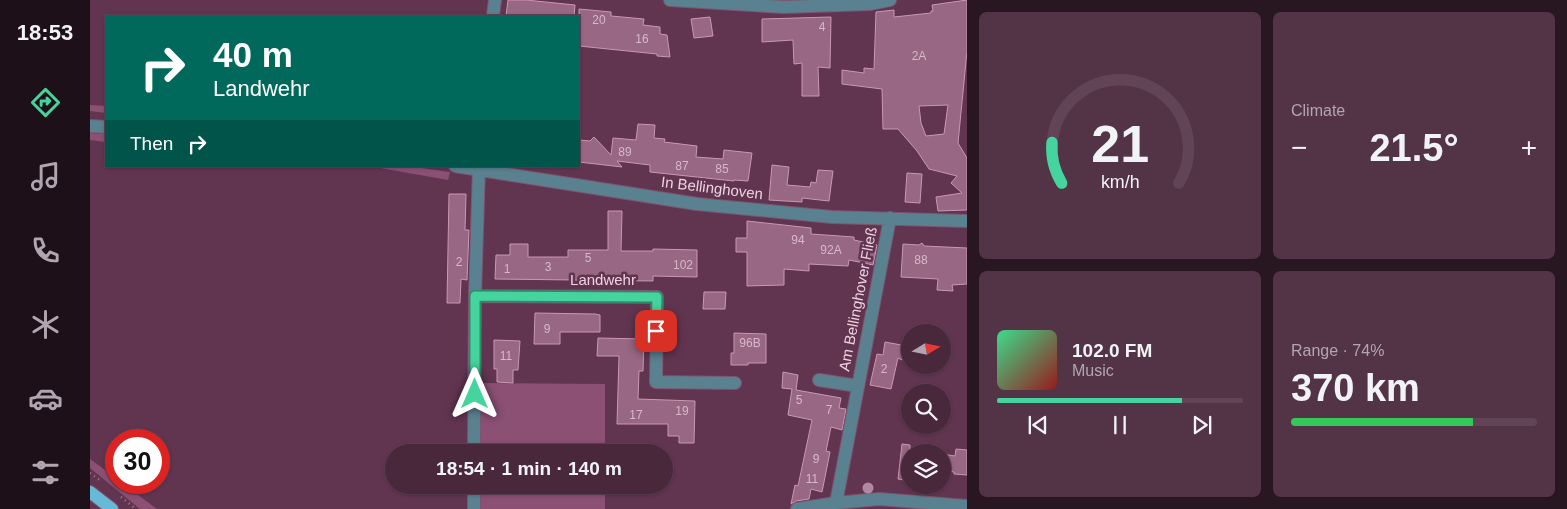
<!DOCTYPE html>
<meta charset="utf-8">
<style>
body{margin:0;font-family:Arial,sans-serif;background:#533447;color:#f1f3f6;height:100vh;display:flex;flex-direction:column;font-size:19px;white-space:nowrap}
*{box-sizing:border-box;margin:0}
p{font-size:16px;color:#b1a6af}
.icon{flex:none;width:28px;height:28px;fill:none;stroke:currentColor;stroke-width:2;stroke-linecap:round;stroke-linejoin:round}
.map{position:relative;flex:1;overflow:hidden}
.panel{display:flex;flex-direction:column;gap:12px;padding:12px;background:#281621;width:600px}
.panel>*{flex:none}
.top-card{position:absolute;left:15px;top:15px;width:475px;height:152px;border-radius:0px;box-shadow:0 1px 4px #0004,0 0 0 1px #614456;background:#00695c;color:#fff;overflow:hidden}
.needle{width:32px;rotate:80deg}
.buttons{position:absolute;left:811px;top:324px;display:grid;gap:10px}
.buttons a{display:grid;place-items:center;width:50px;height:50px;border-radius:50%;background:#49283c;box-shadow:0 1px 4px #0004,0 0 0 1px #614456;font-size:25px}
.speed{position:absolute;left:15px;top:429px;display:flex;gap:10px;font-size:25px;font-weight:700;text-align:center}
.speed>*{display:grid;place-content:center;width:65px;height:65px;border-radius:50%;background:#49283c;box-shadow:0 1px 4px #0004,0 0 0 1px #614456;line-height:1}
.speed .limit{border:8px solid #d22;background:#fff;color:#111}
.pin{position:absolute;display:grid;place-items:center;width:42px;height:42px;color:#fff;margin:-21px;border-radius:10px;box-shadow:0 2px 8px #0006}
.me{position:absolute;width:55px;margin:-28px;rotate:0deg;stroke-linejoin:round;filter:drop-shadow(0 0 4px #0008)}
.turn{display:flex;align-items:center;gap:18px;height:105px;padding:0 25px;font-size:22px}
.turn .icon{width:65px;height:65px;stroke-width:2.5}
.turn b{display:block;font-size:35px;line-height:42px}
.then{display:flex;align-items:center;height:48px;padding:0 25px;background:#0003;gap:10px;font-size:19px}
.big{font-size:38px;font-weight:700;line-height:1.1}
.panel .widget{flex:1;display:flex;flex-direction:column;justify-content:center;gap:8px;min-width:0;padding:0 18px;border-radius:8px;background:#533447}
.panel .dial{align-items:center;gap:0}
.dial svg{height:130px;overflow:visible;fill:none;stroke:#614456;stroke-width:7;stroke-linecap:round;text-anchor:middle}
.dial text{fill:#f1f3f6;stroke:none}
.song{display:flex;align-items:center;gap:15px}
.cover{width:60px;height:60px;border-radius:8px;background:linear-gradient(135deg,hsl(150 70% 55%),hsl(0 70% 35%))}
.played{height:5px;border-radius:2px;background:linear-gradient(90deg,#46d49e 75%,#614456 75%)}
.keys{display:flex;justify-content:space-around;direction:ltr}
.heat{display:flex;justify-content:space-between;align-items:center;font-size:28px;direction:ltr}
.charge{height:8px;border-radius:4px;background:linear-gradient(90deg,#34c759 74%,#614456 0)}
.panel .tiles{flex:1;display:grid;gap:12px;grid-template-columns:repeat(2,1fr)}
.trip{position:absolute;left:295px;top:444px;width:288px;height:50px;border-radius:25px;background:#49283c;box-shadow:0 1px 4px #0004,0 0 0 1px #614456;font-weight:700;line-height:50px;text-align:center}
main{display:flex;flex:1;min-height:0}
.tab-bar{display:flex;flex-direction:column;width:90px;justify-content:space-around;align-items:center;background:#1d1018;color:#b1a6af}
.tab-bar .icon{width:35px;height:35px}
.tab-bar .on{color:#46d49e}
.tab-bar b{font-size:22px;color:#f1f3f6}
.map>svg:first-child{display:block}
.green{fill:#8b5074}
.building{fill:#976783;stroke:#cb97b5;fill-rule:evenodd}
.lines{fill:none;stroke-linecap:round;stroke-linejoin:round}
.minor-casing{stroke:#7d546d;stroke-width:14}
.major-casing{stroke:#7d546d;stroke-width:14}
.path{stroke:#a07b91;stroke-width:2.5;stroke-dasharray:1 4;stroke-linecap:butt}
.minor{stroke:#5a8190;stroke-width:12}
.major{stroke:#66b9d7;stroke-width:12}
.tree{fill:#b288a1}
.route-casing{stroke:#2e8a67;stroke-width:12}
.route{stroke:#46d49e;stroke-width:9}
.labels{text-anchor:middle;stroke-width:5;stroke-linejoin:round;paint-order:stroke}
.number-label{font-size:12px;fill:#d8b7ca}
.street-label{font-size:15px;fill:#edd2e1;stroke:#613550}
</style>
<main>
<nav class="tab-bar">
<b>18:53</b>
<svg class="icon on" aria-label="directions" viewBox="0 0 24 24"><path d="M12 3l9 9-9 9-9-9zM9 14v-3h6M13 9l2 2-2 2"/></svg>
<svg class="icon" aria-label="music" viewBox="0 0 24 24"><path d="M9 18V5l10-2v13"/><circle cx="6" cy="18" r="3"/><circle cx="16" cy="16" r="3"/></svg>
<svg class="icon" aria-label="phone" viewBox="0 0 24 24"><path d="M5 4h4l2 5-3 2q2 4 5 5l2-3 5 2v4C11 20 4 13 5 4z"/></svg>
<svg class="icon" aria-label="climate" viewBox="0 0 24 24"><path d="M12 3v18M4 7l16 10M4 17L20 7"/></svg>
<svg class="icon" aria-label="car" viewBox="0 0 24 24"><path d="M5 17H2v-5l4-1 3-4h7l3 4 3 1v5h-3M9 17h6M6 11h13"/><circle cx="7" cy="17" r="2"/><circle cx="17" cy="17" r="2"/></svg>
<svg class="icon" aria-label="filters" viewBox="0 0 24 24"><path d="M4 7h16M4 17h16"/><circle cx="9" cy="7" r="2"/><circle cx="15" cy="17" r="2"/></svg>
</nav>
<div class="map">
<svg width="877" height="509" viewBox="0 0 877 509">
<rect width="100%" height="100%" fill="#613550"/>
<path class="green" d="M0,105L16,106V113L0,111Z
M0,133L16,134V142L0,140Z
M279,166H317L360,172L358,180Z
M391,383L515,384V452H390Z
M0,459L26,478V482L32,483L67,509H50L0,468Z
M390,485H515V509H389Z"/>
<path class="building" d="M418,0H436L485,5L484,16H416Z
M877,0V51L868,143L877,158V210L848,211L846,197L872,193L861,183L867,176L839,169L827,151L808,129H793L792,89L752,84V70L774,73V68L784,69L786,12L804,10V17L841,13V11H843L842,5ZM858,105L854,134L836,136L831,123L829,106Z
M489,9L521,12V16L554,19L553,25L570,27V34L577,35L580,57L567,56V54L489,46Z
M620,17L623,36L604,38L601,19Z
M741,17L740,68L728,67L729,96H712V63L704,64L703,40L672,42V19Z
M548,124L565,125L564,138L575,139L574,142L607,146L606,157L633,159L634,150L662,153L658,181L644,180V181L560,172V165L527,161L532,167L489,162V140L500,141L504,137L521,155L523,138L546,140Z
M682,165L699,167L697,185L720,187L721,182L726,183L728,170L743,171L739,201L712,198V202L679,200Z
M817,173L832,174L830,203L815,202Z
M359,194H376L375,230H379L377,280L371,279L370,303H357Z
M518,211H532L531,251H563V249L607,250V277L563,276V281L405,279L406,255H420V244H438V257H478V250H518Z
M657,221L721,228V234L764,237V240L787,245L783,265L759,260L758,266L719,264V271L694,269V285L657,286V252H646V238H657Z
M832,243L834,246L877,248V284L862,285L863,291L847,290L848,279L811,277L813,244L829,245Z
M614,292H636L635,309H613Z
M445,313L505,314L510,315V332H470V344H444Z
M644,333L676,334V363H658V365H641V353H644Z
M508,338L554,339L553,371H549L548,399L605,401L604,443H589V436H578V424H527L529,356H507Z
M404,340L430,341L428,370H423V383L407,382V369H404Z
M795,342L817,346L812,360L808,358L801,389L780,385L787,354L793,355Z
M693,372L708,375L706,390L751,398L749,408L756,409L752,430L741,427L736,451L740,452L732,492L721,489L719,499L706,501L701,504L705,485L708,486L722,420L698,415L702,389L692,388Z
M812,444L820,445V481L808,479Z
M866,449L877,450V475L864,474V472L852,470V454L865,456Z"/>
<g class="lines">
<defs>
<path id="minor" d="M580,0L694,7L780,4L800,0
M403,16L405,0
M0,126L16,127
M365,166L607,204L742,217L877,221
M385,296L567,297L566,382L645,383
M729,380L768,386
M384,452L385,296L389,166
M746,503L800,218
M384,509V485
M707,509L746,503L789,499L877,506"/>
<path id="major" d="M0,492L22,509"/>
</defs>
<use href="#minor" class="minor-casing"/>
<use href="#major" class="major-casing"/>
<path class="path" d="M0,473L11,481
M31,497L46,509"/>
<use href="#minor" class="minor"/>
<use href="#major" class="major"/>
</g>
<circle class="tree" cx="778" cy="488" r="5.5"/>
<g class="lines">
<defs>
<path id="route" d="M385,394V296L567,297L566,331"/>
</defs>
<use href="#route" class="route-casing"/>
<use href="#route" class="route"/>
</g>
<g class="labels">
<g class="number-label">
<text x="509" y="24">20</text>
<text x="732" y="31">4</text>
<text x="552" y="43">16</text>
<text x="829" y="60">2A</text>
<text x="535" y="156">89</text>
<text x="592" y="170">87</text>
<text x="632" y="173">85</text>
<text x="708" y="244">94</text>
<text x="741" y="254">92A</text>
<text x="498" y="262">5</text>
<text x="831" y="264">88</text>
<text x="369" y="266">2</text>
<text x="593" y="269">102</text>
<text x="458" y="271">3</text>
<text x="417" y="273">1</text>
<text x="457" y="333">9</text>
<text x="660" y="347">96B</text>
<text x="416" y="360">11</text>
<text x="794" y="373">2</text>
<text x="709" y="404">5</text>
<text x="739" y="414">7</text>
<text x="592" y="415">19</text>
<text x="546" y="419">17</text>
<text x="726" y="463">9</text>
<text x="722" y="483">11</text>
</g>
<g class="street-label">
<text transform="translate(622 188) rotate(7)" y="5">In Bellinghoven</text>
<text x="513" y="285">Landwehr</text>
<text transform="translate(768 299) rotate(-79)" y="5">Am Bellinghover Fließ</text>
</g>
</g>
</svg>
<div class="buttons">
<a><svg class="needle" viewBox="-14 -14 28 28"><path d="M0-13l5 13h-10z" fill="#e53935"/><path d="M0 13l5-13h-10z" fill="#b1a6af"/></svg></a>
<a><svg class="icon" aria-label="search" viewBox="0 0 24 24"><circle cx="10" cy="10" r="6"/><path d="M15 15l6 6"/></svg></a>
<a><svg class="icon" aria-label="layers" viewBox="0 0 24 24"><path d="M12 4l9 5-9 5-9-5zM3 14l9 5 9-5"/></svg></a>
</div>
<div class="speed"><div class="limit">30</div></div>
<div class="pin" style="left:566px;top:331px;background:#d93025"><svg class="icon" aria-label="arrive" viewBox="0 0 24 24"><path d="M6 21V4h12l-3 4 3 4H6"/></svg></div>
<svg class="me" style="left:385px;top:394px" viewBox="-20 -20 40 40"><path d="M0-17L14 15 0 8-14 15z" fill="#46d49e" stroke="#fff" stroke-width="4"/></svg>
<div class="trip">18:54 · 1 min · 140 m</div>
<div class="top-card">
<div class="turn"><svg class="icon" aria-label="right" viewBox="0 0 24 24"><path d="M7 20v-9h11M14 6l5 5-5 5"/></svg><div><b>40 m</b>Landwehr</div></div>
<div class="then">Then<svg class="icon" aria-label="right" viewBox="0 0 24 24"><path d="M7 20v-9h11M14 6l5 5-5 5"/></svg></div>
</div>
</div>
<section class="panel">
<div class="tiles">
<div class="widget dial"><svg viewBox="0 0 100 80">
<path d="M14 69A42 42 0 1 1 86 69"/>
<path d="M14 69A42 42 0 0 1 8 44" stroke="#46d49e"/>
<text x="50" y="56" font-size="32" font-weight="700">21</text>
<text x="50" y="72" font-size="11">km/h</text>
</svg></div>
<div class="widget"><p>Climate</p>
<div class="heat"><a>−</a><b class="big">21.5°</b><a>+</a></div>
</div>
<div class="widget">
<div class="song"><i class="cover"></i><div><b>102.0 FM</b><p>Music</p></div></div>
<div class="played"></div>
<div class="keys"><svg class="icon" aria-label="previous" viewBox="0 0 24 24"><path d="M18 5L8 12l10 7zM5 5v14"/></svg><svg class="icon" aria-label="pause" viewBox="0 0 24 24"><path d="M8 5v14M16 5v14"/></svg><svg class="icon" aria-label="next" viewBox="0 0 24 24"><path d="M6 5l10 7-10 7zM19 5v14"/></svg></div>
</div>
<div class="widget"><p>Range · 74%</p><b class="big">370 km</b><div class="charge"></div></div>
</div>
</section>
</main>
